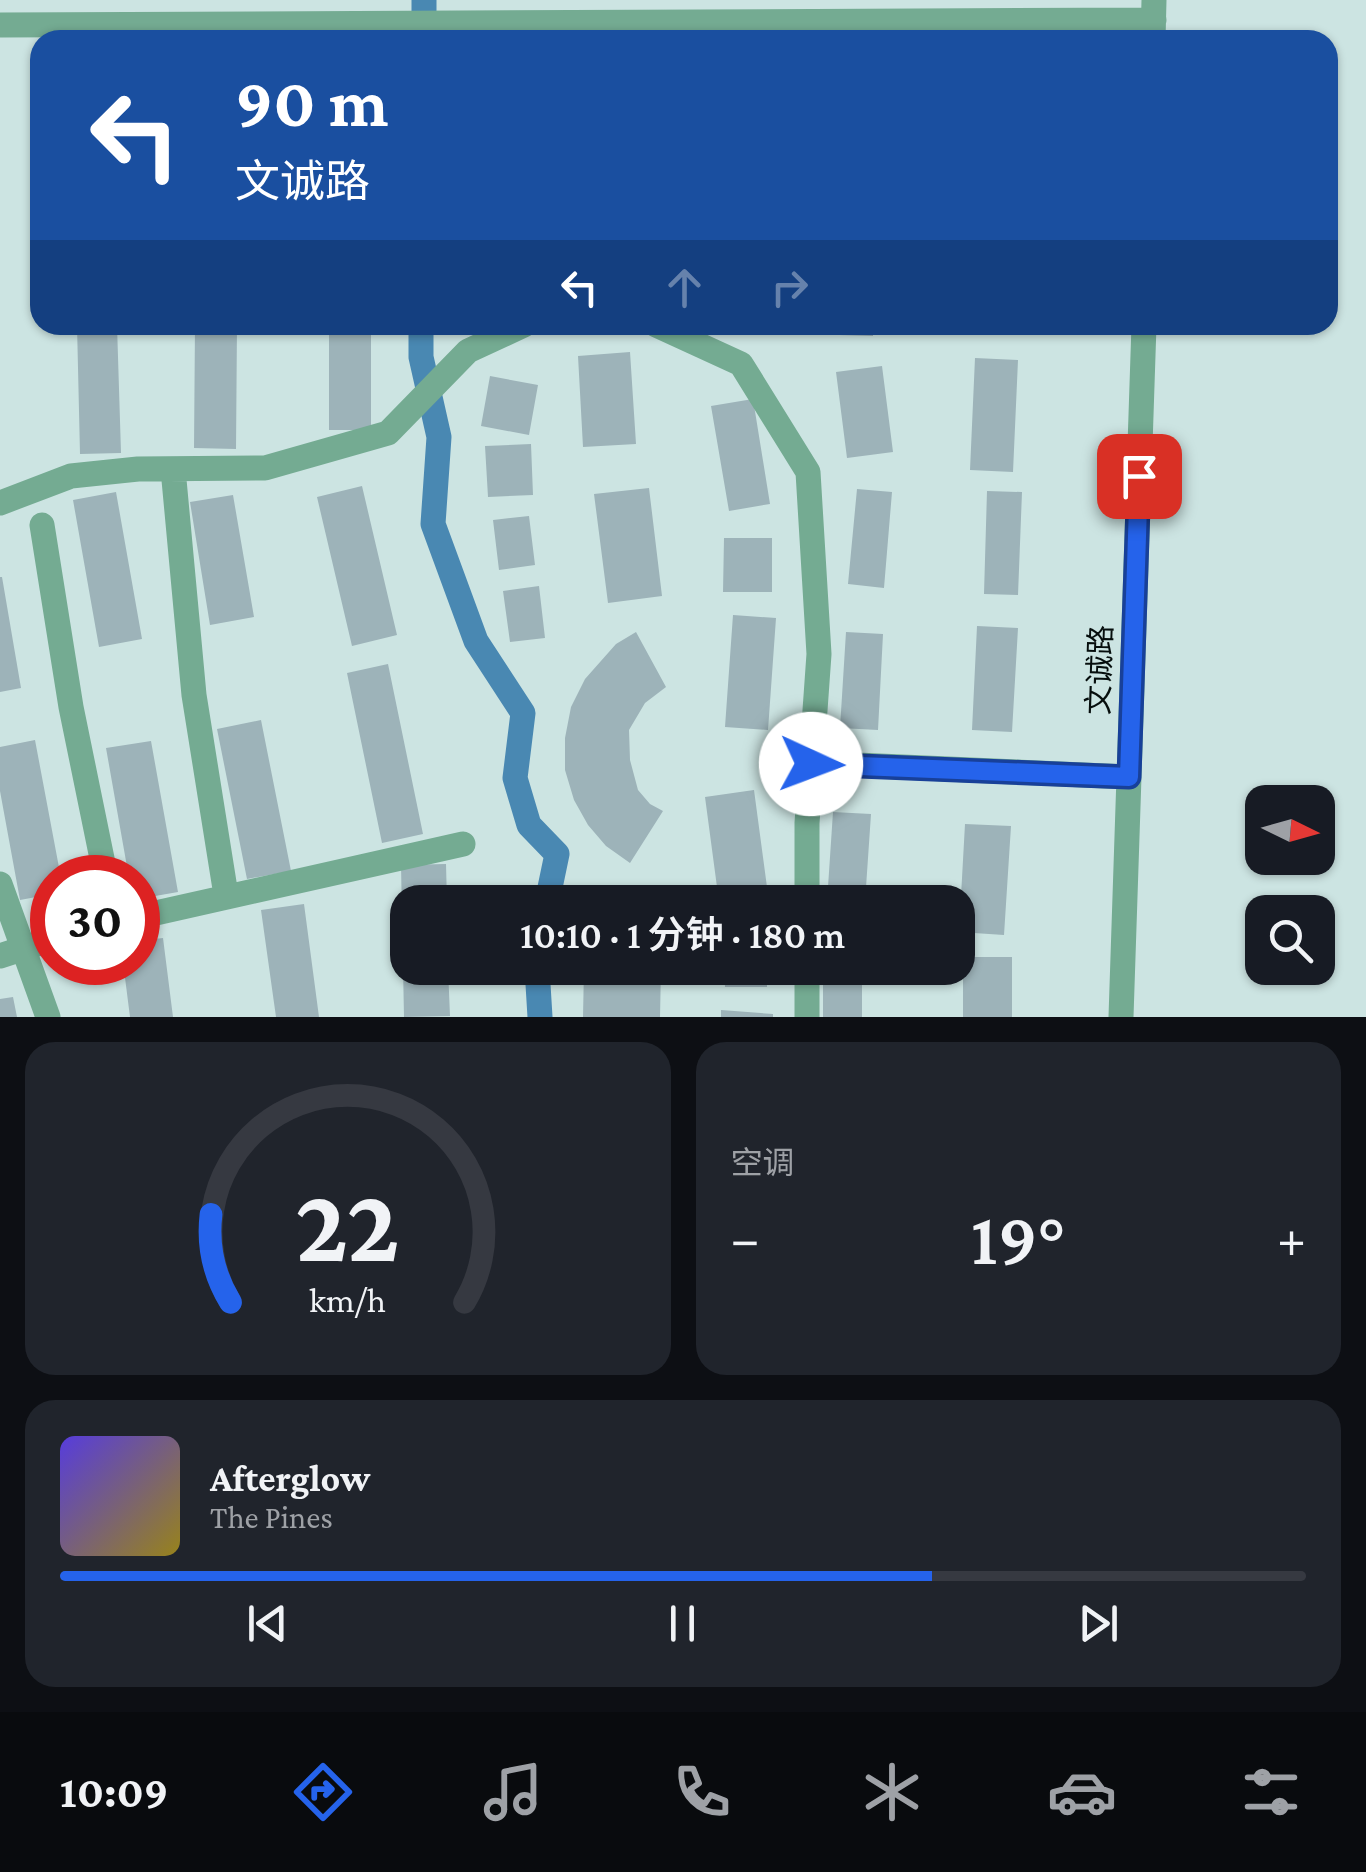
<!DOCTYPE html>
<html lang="zh">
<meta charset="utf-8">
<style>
body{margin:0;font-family:"Crimson Pro","Noto Sans SC",serif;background:#20242c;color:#f1f3f6;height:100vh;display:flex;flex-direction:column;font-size:38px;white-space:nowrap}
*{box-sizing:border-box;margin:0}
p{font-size:32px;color:#9ea1a6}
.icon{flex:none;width:55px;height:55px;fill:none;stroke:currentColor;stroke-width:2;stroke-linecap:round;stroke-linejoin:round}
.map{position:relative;height:1017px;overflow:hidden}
.details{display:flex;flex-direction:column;gap:25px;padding:25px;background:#0d0f14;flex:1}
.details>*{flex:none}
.banner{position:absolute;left:30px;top:30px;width:1308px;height:305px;border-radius:30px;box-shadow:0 2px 8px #0004;background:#1a4fa0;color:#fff;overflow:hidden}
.needle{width:65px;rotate:95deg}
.controls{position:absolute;left:1245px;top:785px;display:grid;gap:20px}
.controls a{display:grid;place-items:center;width:90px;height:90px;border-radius:20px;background:#171b24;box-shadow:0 2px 8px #0004;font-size:50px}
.speed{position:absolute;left:30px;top:855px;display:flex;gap:20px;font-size:50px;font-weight:700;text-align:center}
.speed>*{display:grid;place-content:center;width:130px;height:130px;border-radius:50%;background:#171b24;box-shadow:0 2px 8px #0004;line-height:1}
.speed .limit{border:15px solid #d22;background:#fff;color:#111}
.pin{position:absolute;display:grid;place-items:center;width:85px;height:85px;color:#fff;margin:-42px;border-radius:20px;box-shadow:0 5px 15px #0006}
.me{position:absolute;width:110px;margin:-55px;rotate:92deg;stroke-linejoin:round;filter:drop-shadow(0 0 8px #0008)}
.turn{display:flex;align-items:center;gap:35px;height:210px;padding:0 40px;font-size:45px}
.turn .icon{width:130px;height:130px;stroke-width:2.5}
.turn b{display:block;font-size:70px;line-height:85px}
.lanes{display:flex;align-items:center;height:95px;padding:0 40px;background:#0003;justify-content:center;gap:50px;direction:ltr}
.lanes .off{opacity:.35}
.big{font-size:75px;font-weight:600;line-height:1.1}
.details .tile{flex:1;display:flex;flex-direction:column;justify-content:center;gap:15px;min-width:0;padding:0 35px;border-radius:30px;background:#20242c}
.details .dial{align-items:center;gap:0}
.dial svg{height:260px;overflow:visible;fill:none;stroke:#363941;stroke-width:7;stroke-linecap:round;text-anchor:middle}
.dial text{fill:#f1f3f6;stroke:none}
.song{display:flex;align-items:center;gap:30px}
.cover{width:120px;height:120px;border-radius:15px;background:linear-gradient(135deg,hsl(250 70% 55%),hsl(50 70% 35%))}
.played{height:10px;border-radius:5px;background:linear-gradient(90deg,#2563eb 70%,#363941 70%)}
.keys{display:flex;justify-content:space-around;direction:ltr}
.heat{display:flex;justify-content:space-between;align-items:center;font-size:55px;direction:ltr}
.details .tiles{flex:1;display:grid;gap:25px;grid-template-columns:1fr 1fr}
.tile:last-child{grid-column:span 2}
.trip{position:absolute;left:390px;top:885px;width:585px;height:100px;border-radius:30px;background:#171b24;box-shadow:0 2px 8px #0004;font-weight:600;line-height:100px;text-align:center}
.dock{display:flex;height:160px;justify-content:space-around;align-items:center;background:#090b0e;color:#9ea1a6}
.dock .icon{width:70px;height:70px}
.dock .active{color:#2563eb}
.dock b{font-size:45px;color:#f1f3f6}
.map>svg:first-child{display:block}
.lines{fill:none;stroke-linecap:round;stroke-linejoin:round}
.canal{stroke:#4988b2;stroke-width:25}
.building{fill:#9db3b9}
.minor{stroke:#74ab92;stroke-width:25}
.route-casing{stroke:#184099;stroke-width:25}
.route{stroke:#2563eb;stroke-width:18}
.labels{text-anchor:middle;stroke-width:10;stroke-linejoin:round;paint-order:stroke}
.street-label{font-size:30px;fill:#060e0d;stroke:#cce4e2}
</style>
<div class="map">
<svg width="1366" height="1017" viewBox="0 0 1366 1017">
<rect width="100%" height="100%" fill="#cce4e2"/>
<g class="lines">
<path class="canal" d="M424,40V0
M421,325V357L439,437L433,524L476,641L523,713L515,778L529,825L557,854L547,902
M537,968L540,1017"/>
</g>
<path class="building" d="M77,325H117L121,453L80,454Z
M195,325H237L236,449L194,448Z
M329,325H371V430H329Z
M840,325H873V336L839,335Z
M630,352L636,444L583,447L578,356Z
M975,358L1018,360L1013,472L970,470Z
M882,366L893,452L847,458L836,372Z
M490,376L538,385L529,435L481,426Z
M753,399L770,504L729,511L711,406Z
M531,444L533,495L488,497L485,446Z
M362,486L397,635L352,646L317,497Z
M649,488L662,596L608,603L594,494Z
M857,489L892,492L884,588L848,584Z
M987,491L1022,492L1018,595L984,594Z
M116,492L142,639L99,647L73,500Z
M233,495L254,617L210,625L190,502Z
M529,516L535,565L499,570L493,520Z
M724,538H772V592H723Z
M0,577H2L21,688L0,692Z
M539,586L545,638L510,642L503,591Z
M733,615L776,618L768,730L725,727Z
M977,626L1018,628L1012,732L972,730Z
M636,632L666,687L645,703L629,730L630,760L638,790L650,804L663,811L630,863L606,846L588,825L574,800L565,770V738L571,707L585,679L616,644Z
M846,632L883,634L878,730L840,728Z
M388,664L423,834L382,843L347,673Z
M261,720L291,871L247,879L217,729Z
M35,740L61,878H52V894L20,900L0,791V747Z
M151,741L178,892L138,899V878H129L106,748Z
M754,790L769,902H719L705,797Z
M833,812L871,814L865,902H827Z
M965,824L1011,826L1004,935L959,932Z
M446,864L447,902H408V968H448L450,1016L404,1017L401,865Z
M662,894L663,902H588V897Z
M304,904L319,1017H276L261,910Z
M163,938L173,1017H130L123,962H138V941Z
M963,957H1012V1017H963Z
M584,968H661L660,1017H583Z
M724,968H767V987H725Z
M823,968H862V1017H823Z
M13,997L17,1017H0V999Z
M721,1010L773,1014V1017H721Z"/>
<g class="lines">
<path class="minor" d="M0,25L1154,20
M1153,40L1154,0
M656,325L741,364L808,472L819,654L807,823V902
M173,469L194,695L226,895
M0,503L71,476L138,469L265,468L388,433L468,351L524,325
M42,525L71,707L106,878
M811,763L1129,777
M0,884L48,1017
M138,917L463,844
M0,956L52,939
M807,968V1017
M1121,1017L1144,325"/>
</g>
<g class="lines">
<defs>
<path id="route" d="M811,764L1129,777L1139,476"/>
</defs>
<use href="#route" class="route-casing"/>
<use href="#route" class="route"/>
</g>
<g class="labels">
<g class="street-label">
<text transform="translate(1100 670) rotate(-88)" y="10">文诚路</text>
</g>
</g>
</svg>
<div class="controls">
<a><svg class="needle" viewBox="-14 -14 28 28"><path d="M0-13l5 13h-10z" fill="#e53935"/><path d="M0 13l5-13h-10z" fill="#9ea1a6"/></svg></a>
<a><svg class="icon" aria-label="search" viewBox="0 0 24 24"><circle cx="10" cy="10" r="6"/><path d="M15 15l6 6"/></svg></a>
</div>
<div class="speed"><div class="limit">30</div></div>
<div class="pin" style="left:1139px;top:476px;background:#d93025"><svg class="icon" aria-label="arrive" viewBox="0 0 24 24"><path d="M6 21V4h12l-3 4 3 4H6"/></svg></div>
<svg class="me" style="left:811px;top:764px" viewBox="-20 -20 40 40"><circle r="19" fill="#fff"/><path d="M0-13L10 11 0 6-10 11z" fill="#2563eb"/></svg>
<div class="trip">10:10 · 1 分钟 · 180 m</div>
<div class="banner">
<div class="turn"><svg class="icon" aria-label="left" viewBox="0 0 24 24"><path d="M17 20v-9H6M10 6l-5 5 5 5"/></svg><div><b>90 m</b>文诚路</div></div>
<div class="lanes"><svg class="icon" aria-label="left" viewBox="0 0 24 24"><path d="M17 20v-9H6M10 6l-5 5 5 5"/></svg><svg class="icon off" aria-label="ahead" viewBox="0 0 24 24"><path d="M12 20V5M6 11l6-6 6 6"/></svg><svg class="icon off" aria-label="right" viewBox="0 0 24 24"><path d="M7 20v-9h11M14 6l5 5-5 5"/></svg></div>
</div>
</div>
<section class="details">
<div class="tiles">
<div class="tile dial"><svg viewBox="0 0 100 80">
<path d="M14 69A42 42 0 1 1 86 69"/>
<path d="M14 69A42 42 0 0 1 8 42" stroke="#2563eb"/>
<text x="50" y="56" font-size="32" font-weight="700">22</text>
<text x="50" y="72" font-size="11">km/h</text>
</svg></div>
<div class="tile"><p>空调</p>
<div class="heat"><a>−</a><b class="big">19°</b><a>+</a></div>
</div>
<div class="tile">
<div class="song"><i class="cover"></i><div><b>Afterglow</b><p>The Pines</p></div></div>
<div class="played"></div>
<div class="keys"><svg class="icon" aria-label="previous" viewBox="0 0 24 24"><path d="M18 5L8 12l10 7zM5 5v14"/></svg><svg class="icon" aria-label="pause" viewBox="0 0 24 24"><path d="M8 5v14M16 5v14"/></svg><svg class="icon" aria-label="next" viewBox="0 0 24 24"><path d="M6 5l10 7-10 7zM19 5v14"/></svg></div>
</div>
</div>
</section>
<nav class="dock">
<b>10:09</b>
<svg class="icon active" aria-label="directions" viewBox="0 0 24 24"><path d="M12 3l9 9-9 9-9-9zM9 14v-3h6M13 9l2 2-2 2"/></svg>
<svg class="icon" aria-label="music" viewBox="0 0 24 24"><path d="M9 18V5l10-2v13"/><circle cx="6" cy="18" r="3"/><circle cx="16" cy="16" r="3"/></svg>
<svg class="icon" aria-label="phone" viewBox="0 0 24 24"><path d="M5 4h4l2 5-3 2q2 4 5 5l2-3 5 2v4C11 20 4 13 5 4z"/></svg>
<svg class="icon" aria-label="climate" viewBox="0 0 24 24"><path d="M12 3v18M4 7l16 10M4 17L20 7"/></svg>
<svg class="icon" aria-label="car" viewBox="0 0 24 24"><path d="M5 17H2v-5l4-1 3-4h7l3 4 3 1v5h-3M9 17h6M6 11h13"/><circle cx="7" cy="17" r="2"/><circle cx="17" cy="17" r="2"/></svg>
<svg class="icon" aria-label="filters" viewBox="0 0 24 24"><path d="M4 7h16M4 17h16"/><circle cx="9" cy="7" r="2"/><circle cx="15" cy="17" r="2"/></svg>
</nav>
